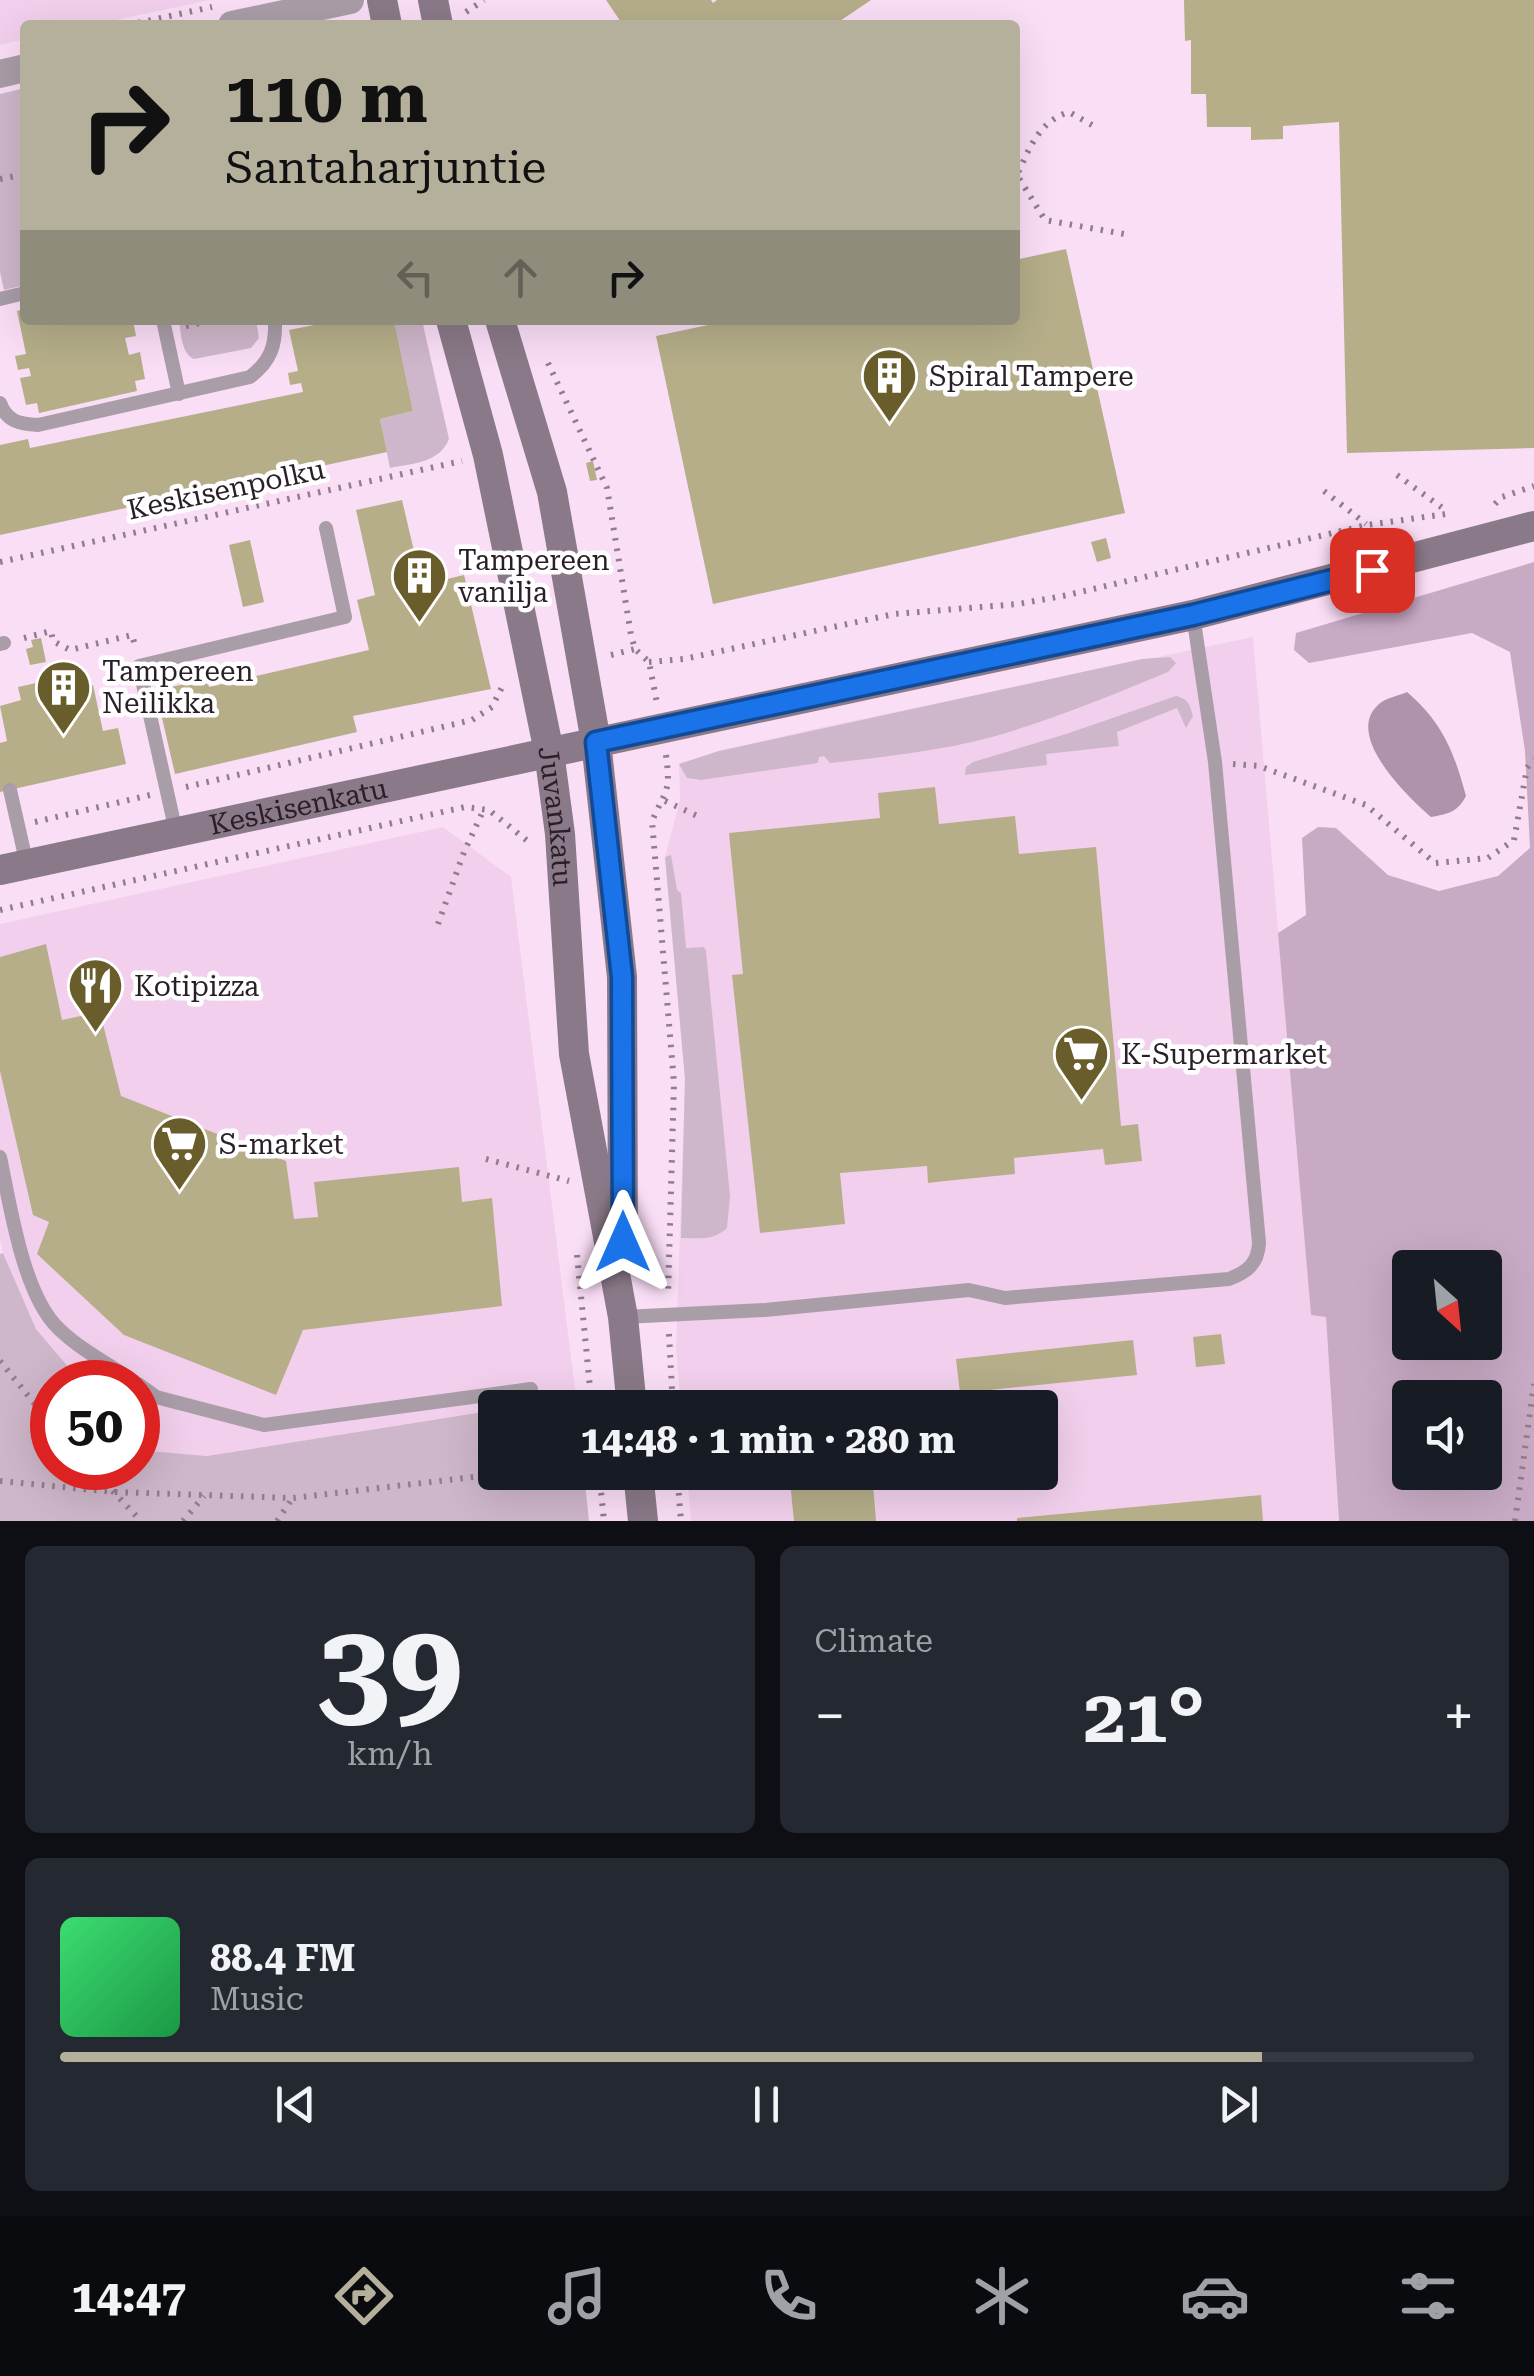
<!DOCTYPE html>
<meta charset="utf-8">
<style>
body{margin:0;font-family:"Roboto Serif",serif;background:#242831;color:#f1f3f6;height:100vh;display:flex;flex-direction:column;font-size:38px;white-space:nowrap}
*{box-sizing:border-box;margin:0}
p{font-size:32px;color:#9ea1a6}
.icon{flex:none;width:55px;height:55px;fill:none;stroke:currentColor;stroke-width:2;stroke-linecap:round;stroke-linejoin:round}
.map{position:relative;height:1521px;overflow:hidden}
.panel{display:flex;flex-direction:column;gap:25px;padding:25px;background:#0d0f14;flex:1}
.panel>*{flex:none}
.hud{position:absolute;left:20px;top:20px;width:1000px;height:305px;border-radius:10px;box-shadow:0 10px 40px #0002;background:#b4b09b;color:#111;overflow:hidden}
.needle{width:65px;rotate:153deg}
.tools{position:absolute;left:1392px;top:1250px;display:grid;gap:20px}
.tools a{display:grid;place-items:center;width:110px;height:110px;border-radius:10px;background:#171b24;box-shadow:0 10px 40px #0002;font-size:50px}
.speed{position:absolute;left:30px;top:1360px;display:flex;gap:20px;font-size:50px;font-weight:700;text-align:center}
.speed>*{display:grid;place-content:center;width:130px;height:130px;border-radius:50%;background:#171b24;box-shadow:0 10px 40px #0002;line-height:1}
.speed .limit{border:15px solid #d22;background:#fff;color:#111}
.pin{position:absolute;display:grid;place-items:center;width:85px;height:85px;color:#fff;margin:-42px;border-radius:20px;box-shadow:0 5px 15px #0006}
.me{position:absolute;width:110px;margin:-55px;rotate:0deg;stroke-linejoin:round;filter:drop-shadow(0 0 8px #0008)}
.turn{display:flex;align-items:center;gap:35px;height:210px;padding:0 40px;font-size:45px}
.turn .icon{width:130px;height:130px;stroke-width:2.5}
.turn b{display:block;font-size:70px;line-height:85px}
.lanes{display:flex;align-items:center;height:95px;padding:0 40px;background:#0003;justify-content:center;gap:50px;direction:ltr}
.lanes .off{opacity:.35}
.big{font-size:75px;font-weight:700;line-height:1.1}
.panel .widget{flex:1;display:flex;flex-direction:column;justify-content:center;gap:15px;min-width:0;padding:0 35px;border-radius:15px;background:#242831}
.panel .dial{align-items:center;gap:0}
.dial b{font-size:130px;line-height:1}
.song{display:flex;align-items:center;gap:30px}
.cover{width:120px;height:120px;border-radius:15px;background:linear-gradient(135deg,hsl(140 70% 55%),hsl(140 70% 35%))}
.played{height:10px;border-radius:5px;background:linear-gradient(90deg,#b4b09b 85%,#363941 85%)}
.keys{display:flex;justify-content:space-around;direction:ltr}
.heat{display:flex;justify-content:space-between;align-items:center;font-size:55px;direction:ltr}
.panel .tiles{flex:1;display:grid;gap:25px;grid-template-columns:1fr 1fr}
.widget:last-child{grid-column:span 2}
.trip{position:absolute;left:478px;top:1390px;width:580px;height:100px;border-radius:10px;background:#171b24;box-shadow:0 10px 40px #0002;font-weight:700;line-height:100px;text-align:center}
.tab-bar{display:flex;height:160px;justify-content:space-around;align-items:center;background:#090b0e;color:#9ea1a6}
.tab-bar .icon{width:70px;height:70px}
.tab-bar .current{color:#b4b09b}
.tab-bar b{font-size:45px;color:#f1f3f6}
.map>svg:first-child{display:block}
.built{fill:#f2d0ed}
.green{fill:#ceb7ca}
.forest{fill:#c9aac5;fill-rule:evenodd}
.water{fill:#b192ad}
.building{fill:#b5ae89}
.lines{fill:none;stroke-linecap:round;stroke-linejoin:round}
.path{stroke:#907d8d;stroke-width:6;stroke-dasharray:2.5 8;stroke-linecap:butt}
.lane{stroke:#a99da7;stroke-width:14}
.street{stroke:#a99da7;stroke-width:28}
.secondary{stroke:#8a7988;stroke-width:30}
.route-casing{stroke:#114b97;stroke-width:25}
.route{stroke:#1a73e8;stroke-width:18}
.labels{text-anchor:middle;stroke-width:9;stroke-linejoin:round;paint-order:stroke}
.poi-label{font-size:28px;fill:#2a1f28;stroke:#fff;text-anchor:start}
.street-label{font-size:28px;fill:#2a1f28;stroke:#fff}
</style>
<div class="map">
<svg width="1534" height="1521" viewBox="0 0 1534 1521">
<rect width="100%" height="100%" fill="#fadef6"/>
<path class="built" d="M0,0H210L92,25H25V39L0,45Z
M1253,637L1311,1315L1326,1316L1339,1521H691L687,1473L1040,1472V1408L681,1407L676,1349L685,1079L665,857L680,800L679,764L719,751L819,728Z
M443,827L511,877L576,1397L207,1456L138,1450V1382H81L36,1329L3,1253L0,1239V924Z"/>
<path class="green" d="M25,88V285L4,290L0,272V94Z
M179,320H256L259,338L251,348L194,359C181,353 181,333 179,320Z
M394,320H422L449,439C439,463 414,463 390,468L380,419L413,411Z
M1170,657L1176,663L1168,672C1110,696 1052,720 992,737C939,751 884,757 830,763L824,756L819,757L818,763L701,780L687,778L679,764L719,751L1142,659Z
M1176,696C1188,699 1190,704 1193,716L1186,728L1177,708L1117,732L1119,746L1046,754L1047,765L965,775L966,767L973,762L1066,734Z
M671,855L677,890L681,893L686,948L704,947L706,951L730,1196L727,1228C713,1241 699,1238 681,1238L685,1079L665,857Z
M3,1253L36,1329L81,1382H52V1468H138V1450L207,1456L495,1410V1472L584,1473L589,1521H0V1254Z"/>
<path class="forest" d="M1534,562V1521H1339L1326,1317L1311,1315L1278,933L1306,915L1302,838L1318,827L1336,828L1388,875L1439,891L1498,876L1530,848L1525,751L1510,652L1472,633L1309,663L1294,650L1296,633ZM1410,1268H1485V1342H1410ZM1410,1398H1485V1472H1410Z"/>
<path class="water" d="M1407,692C1443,723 1454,752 1466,796C1458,812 1448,814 1431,817C1408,797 1344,736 1378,705C1385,698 1398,696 1407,692Z"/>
<path class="building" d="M606,0H711L713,3L717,0H871L834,25H623Z
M1184,0H1534V448L1347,453L1339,122L1283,126V139L1251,140V127H1207L1206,94H1191V40L1185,41Z
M1066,249L1125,513L713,604L656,336L732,320H1015V260Z
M25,309V320H133L136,336L125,338L129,355L140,352L145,379L135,381L137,391L39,413L37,403L26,405L20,378L31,376L29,368L18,370L15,356L26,354L17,311Z
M313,320H394L413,411L380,419L387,452L0,535V445L28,439L30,448L303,392L301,383L290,385L288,373L298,371L289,330L314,325Z
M593,461L597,480L590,481L586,463Z
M402,500L422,585L464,575L491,689L353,716L357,732L175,774L159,705L166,704L162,689L207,679L209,687L369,650L357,600L375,595L356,510Z
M1106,538L1111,558L1097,562L1091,542Z
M250,540L264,602L243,607L229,545Z
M41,638L46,662L30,665L26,649L33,647L31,640Z
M77,674L80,689L93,685L103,731L118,728L126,764L0,792V743L7,741L0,706L21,700L18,687Z
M935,787L939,824L1015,816L1019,854L1096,847L1121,1126L1138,1124L1142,1161L1105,1165L1103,1149L1014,1158L1015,1174L945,1181L928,1183L927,1166L840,1173L845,1224L760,1233L732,975L743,974L729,833L880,818L878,793Z
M46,944L62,1020L100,1012L121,1096L286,1161L294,1219L318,1217L314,1182L459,1167L462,1202L492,1198L502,1306L303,1330L276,1395L124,1335L37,1254L49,1222L33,1215L0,1071V957Z
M1221,1334L1225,1364L1196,1367L1193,1337Z
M1133,1340L1137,1375L960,1393L956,1359Z
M789,1472H872L876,1521H794Z
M1261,1495L1263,1521H1017V1518Z"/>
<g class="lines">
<path class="path" d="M466,12L484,0
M128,25L212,7
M1092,125L1069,112C1039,121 1029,149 1017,175L1045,220L1130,235
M0,179L25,174
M186,326L214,320
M548,363L607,488L631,635L635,649L649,662L657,703
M1397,475L1448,512
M1324,491L1366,524
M1495,504L1502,497L1534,486
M0,562L462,461
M24,638L51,631L53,641L70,650L132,635L135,645
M611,655L635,649
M649,662L684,659L894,614L1018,604L1063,596L1367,525L1453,513
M666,755C671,793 666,789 652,821L674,1083L668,1296
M1233,764L1259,766L1366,805L1435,863L1488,858L1514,840L1527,768L1534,759
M186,787L472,720L492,707L503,685
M665,801L702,818
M35,822L150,795
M0,910L465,807L489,810L530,843
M438,924L464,852L484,809
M486,1159L569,1181
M577,1255L592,1408
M669,1334L673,1408
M0,1361L52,1425
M91,1468L141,1521
M599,1472L604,1521
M677,1472L681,1521
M0,1481L114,1492L293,1498L517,1472
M183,1521L204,1496
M277,1521L292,1499
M1515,1521L1534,1384"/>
<path class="lane" d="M0,299L25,293
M163,320L179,394
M0,403C7,422 20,424 38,425L250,377C271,361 276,345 275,320
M0,644L4,643
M10,790L27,865
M176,832L139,666L345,617L326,528
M0,1157C10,1205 23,1294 58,1328C79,1349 110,1365 135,1382
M624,1317L765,1310L969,1290L1005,1298L1229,1279C1247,1272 1258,1264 1259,1243L1215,762L1193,615
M138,1384L156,1397L264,1425L531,1389"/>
<path class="street" d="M232,25L350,0
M0,74L25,68"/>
<g class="secondary">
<path d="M382,0L387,25"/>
<path d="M433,0L438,25"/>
<path id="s1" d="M451,320L488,455L549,752L560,834L574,1054L623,1317L632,1408"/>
<path d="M500,320L552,492L596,742L622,977L623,1239"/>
<path id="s2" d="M0,870L1193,615L1534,526"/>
<path d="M638,1472L643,1521"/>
</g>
</g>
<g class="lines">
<defs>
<path id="route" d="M623,1242L622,977L596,742L1193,615L1372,570"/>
</defs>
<use href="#route" class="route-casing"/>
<use href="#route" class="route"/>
</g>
<defs>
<symbol id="building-pin" viewBox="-11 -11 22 30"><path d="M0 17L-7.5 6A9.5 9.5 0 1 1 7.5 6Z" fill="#695e2b" stroke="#fff"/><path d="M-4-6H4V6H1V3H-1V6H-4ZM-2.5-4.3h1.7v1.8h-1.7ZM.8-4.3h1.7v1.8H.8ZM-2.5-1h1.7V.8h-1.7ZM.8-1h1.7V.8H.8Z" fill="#fff"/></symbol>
<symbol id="restaurant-pin" viewBox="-11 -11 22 30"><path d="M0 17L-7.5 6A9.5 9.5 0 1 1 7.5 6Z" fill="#695e2b" stroke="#fff"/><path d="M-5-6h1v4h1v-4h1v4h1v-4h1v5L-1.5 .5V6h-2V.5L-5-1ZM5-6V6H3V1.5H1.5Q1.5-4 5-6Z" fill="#fff"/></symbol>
<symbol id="supermarket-pin" viewBox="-11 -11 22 30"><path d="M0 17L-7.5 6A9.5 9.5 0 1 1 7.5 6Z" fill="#695e2b" stroke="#fff"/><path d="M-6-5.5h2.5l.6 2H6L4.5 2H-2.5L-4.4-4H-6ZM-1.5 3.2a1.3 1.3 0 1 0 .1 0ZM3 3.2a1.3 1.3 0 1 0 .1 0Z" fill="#fff"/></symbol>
</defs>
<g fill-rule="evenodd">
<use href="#building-pin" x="858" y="344" width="63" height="86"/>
<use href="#building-pin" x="388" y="544" width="63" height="86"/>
<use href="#building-pin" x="32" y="656" width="63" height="86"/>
<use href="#restaurant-pin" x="64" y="954" width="63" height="86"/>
<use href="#supermarket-pin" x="1050" y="1022" width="63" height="86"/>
<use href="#supermarket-pin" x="148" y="1112" width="63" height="86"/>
</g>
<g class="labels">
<g class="poi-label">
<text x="929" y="386">Spiral Tampere</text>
<text x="458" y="570">Tampereen<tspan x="458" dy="32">vanilja</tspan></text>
<text x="102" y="681">Tampereen<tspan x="102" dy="32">Neilikka</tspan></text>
<text x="134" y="996">Kotipizza</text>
<text x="1121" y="1064">K-Supermarket</text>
<text x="219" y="1154">S-market</text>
</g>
<g class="street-label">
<text transform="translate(226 489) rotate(-12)" y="10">Keskisenpolku</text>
<text dy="10" stroke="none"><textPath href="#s2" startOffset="305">Keskisenkatu</textPath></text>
<text dy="10" stroke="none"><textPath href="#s1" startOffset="508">Juvankatu</textPath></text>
</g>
</g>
</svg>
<div class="tools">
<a><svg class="needle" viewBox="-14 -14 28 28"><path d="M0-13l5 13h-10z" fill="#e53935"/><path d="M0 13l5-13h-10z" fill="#9ea1a6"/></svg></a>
<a><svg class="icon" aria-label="sound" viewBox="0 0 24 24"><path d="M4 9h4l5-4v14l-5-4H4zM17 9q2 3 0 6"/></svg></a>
</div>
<div class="speed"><div class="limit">50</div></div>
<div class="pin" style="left:1372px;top:570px;background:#d93025"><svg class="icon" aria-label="arrive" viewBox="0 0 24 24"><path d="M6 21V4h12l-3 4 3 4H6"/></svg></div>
<svg class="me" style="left:623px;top:1242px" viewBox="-20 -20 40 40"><path d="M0-17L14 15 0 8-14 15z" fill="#1a73e8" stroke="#fff" stroke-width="4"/></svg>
<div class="trip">14:48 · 1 min · 280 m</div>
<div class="hud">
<div class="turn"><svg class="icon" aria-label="right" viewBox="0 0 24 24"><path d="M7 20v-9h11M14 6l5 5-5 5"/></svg><div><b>110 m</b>Santaharjuntie</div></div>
<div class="lanes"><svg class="icon off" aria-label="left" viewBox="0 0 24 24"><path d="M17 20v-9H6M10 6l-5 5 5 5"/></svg><svg class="icon off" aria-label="ahead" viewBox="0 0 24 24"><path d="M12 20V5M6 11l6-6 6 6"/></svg><svg class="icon" aria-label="right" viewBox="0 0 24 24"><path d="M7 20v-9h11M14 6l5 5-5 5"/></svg></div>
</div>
</div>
<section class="panel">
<div class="tiles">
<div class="widget dial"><b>39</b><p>km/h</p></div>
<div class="widget"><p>Climate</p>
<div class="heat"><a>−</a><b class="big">21°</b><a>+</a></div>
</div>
<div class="widget">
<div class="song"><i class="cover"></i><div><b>88.4 FM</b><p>Music</p></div></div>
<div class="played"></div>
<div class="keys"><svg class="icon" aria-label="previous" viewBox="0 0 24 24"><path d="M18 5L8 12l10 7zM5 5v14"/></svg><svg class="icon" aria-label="pause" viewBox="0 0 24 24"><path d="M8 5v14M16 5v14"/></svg><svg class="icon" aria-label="next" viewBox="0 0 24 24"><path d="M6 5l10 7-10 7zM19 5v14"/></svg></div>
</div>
</div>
</section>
<nav class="tab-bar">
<b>14:47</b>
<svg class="icon current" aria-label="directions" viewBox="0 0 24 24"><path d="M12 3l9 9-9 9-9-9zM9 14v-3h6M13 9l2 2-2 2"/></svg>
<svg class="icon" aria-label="music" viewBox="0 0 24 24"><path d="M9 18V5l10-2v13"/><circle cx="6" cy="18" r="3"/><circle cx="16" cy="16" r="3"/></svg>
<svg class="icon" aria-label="phone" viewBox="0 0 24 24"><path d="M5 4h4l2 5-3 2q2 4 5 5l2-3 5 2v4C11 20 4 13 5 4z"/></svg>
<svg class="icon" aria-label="climate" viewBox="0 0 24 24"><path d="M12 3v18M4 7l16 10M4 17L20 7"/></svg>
<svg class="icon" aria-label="car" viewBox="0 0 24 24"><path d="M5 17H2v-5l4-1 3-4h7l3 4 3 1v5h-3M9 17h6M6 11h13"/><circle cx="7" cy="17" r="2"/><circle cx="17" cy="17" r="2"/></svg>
<svg class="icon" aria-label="filters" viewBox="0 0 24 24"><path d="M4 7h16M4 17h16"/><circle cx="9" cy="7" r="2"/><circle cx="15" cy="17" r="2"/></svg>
</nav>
